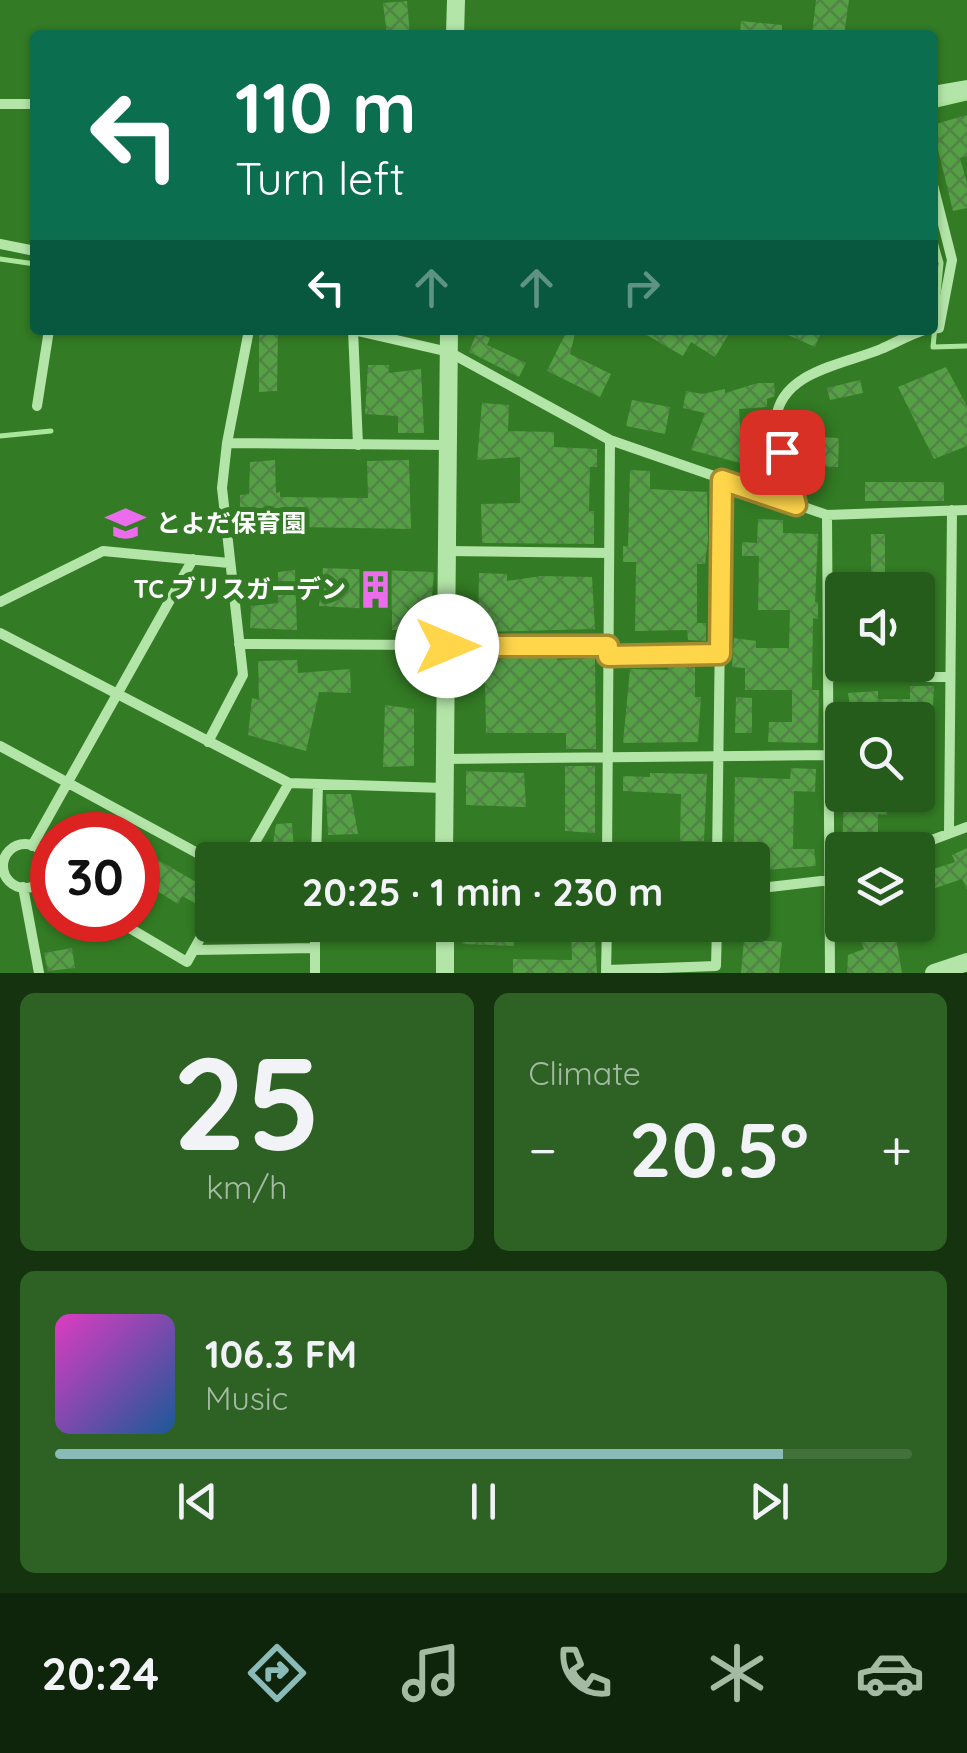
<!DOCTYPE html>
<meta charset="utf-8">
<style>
body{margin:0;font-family:Quicksand,"Noto Sans JP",sans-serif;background:#2e6224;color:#f1f3f6;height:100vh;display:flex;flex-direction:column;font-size:38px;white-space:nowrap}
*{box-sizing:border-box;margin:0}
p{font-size:32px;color:#a4baa3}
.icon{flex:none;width:55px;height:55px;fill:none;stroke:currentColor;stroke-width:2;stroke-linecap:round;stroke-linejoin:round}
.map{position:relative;height:973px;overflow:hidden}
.details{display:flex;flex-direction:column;gap:20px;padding:20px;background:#15330f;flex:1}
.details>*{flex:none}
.banner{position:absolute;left:30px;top:30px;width:908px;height:305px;border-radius:10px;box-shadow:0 2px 8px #0004;background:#0b6e4f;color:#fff;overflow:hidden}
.buttons{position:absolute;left:825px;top:572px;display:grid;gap:20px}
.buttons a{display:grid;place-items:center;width:110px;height:110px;border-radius:10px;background:#265c1b;box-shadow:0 2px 8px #0004;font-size:50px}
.speed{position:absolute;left:30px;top:812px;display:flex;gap:20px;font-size:50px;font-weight:700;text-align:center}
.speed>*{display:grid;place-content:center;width:130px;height:130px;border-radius:50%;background:#265c1b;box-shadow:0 2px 8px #0004;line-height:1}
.speed .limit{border:15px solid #d22;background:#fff;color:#111}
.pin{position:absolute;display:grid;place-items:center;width:85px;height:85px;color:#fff;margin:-42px;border-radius:20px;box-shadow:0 5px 15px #0006}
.me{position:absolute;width:110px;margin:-55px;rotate:90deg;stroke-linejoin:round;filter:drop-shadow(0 0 8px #0008)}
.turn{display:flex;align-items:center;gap:35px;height:210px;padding:0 40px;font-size:45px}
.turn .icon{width:130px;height:130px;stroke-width:2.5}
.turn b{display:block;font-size:70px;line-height:85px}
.lanes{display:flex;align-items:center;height:95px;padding:0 40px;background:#0003;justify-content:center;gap:50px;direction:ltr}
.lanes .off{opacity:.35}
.big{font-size:75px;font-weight:800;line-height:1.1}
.details .tile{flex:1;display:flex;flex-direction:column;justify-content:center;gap:15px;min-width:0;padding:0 35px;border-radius:15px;background:#2e6224}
.details .dial{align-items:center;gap:0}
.dial b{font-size:130px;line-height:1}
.song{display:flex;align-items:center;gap:30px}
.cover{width:120px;height:120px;border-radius:15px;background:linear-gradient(135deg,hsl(310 70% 55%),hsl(210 70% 35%))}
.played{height:10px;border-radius:5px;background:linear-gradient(90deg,#8bbbb9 85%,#42713a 85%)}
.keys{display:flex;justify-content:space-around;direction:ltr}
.heat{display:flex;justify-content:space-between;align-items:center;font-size:55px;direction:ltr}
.details .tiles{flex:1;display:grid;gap:20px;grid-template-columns:1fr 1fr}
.tile:last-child{grid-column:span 2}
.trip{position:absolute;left:195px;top:842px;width:575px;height:100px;border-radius:10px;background:#265c1b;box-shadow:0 2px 8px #0004;font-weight:800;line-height:100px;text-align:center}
.dock{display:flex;height:160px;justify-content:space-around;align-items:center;background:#0f250b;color:#a4baa3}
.dock .icon{width:70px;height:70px}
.dock .current{color:#8bbbb9}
.dock b{font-size:45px;color:#f1f3f6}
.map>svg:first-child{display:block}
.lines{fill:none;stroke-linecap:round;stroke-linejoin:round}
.stream{stroke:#aae59c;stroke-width:5}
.building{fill:url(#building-cross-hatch)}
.minor{stroke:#b3e5a8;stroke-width:10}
.tertiary{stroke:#b3e5a8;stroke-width:18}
.route-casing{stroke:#a68a30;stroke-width:25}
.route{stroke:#ffd54a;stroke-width:18}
.labels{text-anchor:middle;stroke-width:10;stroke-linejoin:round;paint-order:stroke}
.poi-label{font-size:25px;font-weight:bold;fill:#fff;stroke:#337b24;text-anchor:start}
</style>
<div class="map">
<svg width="967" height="973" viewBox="0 0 967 973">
<defs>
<pattern id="building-cross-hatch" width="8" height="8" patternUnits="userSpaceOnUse" patternTransform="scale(2.5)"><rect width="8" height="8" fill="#55a045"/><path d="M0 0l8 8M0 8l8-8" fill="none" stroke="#528347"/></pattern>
</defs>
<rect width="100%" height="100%" fill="#337b24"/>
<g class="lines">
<path class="stream" d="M932,106L967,98
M932,231L941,263L933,347L967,346
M0,259L35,264
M0,436L51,431"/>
</g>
<path class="building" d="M816,0H849L844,35H812Z
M407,1L410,35H387L383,3Z
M741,21L782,25V35H740Z
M967,115V156L960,158L967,183V208L953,211L932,125Z
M259,330H278L277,391L259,392Z
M567,330H576L570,354L611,374L600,397L547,371Z
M638,330H731L715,357L691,342L683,356Z
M777,330H822L815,347Z
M477,332L490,338L487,345L526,363L519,377L469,352Z
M368,365H389V373L421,369L424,433H398V416L365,414Z
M946,367L967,406V446L934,459L898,387Z
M860,380L863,393L830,400L827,388Z
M758,383H774L775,396L767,399V407L739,409L741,444L748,446L744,464L691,450L705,413L683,408L686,391L702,394L725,389V393Z
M632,400L670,407L665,434L626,426Z
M482,403L509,405L508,431L554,432V447L597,449V467H590L589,511H594V544L482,543L481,504L520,503V457L477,460Z
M839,438L838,467L798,466V442L818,437Z
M275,460L276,493L280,492V497L368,498L367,461L409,460L411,529L297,527V521L240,519V495L249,494L250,462Z
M630,470L650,471V489L707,492L708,539L705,564H697V623H706V641L688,640L687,630L635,631L636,562H623V546H628Z
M865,482H944V501H865Z
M758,519L783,520V533L818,534L815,602H818V619L813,618L812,690H819L818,743L768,742L769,722H792V690H745V668L732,667L734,638L756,641V648H789L790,610H758L759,556H742V542L757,543Z
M871,534H885V576H890V590H854L855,576H871Z
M323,568L434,572L429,630H392V610L319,606Z
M295,570L297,630L250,628L251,606L278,603V572Z
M479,573L507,574V581L542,576L592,577L595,629L478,632Z
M918,637H934V668H914L918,665Z
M557,655V660L595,658L596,749H566V733H486L485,682H479V660Z
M297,660L298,673L350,669L351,693L319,692L306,751L248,735L252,698L259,700L258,661Z
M668,667H695V697H701L698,742L623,743L630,669L668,670Z
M910,686H934L932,724H918V720H852L848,693L878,691V699H910Z
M736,697L752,698V733H735Z
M385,705L414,709V766L383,767Z
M918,756H932V779H918Z
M565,766H595V833L565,831Z
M791,768L816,769L815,792L794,791L793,849H814L816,866L752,871L749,842H734L735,777L790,779Z
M466,771L524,773L526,807L466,805Z
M650,773L707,774L704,841H680L681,794L623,791V776L650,777Z
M326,794H351L358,834L328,835Z
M897,795H920V811L897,810Z
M844,799L887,800V815L878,814V849H842Z
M292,823L294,849L272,850L276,824Z
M619,844L642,845V860H619Z
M967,848V890L962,879L918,894V874L955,862L952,855Z
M146,853L196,882L202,871L212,878V897L206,909L182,896L178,904L138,879V868Z
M462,925H513L514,946L462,944Z
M571,925H594L597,973H513V959L572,960Z
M631,925H692V940H630Z
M855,925H884L890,941L896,939L902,973H847L848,955L864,949Z
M744,939L782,942L779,973H741Z
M72,948L75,968L48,971L44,953Z"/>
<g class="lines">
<path class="minor" d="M0,104H35
M932,181L952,260L939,328L932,329
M0,244L35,251
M37,406L49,330
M227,443L447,445
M358,445L353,330L449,352L610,440L827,515L967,510
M796,505C791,486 774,438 776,420C780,371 846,364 881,349C895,343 909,335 924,330
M827,515L830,973
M446,551L609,553
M0,602L103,551L229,563
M0,633L289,783L444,788
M239,644L608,646
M608,656L720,654
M828,677H950
M208,742L243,675L222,488L227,443L249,330
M0,746L212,861
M445,759L829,755
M949,833L952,510
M3 866a22 22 0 1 1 44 0a22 22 0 1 1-44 0Z
M32,846L193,559
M905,850L967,827
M245,860L289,783
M316,860L318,784
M607,860L610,440
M717,860L722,480
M23,887L39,973
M752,889L830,880L842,875
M116,920L187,962L212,917
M194,950L315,948
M607,970L716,966L717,925
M315,973V925
M606,973L607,925"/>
<path class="tertiary" d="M455,35L456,0
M932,95L967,89
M444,860L449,330
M445,925V973
M934,973L967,962"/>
</g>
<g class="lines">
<defs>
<path id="route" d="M447,646H608V656L720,654L722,480L796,505L782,452"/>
</defs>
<use href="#route" class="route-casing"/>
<use href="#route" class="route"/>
</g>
<defs>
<symbol id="school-bare" viewBox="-9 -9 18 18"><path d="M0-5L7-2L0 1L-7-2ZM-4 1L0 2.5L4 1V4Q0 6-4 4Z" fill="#ec6cee" stroke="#337b24" stroke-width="2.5" paint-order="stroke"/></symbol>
<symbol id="building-bare" viewBox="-9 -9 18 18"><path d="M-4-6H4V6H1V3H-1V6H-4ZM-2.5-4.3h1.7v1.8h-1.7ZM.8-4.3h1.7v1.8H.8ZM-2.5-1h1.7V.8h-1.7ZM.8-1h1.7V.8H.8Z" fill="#ec6cee" stroke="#337b24" stroke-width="2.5" paint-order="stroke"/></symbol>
</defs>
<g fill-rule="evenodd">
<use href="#school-bare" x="98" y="496" width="55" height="55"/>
<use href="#building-bare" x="348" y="562" width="55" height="55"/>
</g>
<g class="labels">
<g class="poi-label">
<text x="156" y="532">とよだ保育園</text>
<text x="346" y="598" text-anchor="end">TC ブリスガーデン</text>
</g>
</g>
</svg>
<div class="buttons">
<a><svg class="icon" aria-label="sound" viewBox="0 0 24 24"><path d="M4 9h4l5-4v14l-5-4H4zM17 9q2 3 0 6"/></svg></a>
<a><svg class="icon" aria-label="search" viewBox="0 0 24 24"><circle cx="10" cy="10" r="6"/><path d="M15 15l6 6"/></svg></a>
<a><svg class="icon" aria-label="layers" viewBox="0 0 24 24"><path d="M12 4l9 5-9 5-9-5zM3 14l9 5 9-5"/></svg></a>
</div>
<div class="speed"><div class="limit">30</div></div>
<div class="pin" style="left:782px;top:452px;background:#d93025"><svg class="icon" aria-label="arrive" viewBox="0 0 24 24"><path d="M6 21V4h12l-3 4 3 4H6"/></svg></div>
<svg class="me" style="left:447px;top:646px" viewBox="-20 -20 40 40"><circle r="19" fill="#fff"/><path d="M0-13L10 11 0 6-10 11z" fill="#ffd54a"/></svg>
<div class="trip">20:25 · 1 min · 230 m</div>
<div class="banner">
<div class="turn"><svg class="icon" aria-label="left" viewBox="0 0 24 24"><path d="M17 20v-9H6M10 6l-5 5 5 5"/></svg><div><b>110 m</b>Turn left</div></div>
<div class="lanes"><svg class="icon" aria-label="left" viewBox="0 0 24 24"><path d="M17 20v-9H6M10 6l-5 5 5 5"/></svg><svg class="icon off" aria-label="ahead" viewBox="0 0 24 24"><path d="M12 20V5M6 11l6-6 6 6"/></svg><svg class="icon off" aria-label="ahead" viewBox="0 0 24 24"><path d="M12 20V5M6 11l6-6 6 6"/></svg><svg class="icon off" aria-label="right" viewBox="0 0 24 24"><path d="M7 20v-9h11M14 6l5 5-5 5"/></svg></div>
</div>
</div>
<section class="details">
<div class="tiles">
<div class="tile dial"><b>25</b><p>km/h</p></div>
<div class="tile"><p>Climate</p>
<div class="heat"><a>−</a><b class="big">20.5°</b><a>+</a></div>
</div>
<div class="tile">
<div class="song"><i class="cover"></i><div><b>106.3 FM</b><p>Music</p></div></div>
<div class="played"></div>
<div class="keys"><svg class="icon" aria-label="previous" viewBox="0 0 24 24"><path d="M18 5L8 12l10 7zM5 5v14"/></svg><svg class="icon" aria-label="pause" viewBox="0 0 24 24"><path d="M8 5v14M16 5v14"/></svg><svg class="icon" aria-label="next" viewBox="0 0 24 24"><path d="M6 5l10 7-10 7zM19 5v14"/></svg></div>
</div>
</div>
</section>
<nav class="dock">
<b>20:24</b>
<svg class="icon current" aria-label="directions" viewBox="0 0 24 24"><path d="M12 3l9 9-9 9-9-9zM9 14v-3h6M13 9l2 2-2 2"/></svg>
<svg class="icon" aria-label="music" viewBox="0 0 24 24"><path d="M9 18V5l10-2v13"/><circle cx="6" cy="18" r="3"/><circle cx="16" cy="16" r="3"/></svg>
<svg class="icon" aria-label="phone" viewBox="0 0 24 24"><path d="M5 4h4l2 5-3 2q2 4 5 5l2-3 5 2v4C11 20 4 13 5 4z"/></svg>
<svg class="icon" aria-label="climate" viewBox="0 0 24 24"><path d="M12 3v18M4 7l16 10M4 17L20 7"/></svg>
<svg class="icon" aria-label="car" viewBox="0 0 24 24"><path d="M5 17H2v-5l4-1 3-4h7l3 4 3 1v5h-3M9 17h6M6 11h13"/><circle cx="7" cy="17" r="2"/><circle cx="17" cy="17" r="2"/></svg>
</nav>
